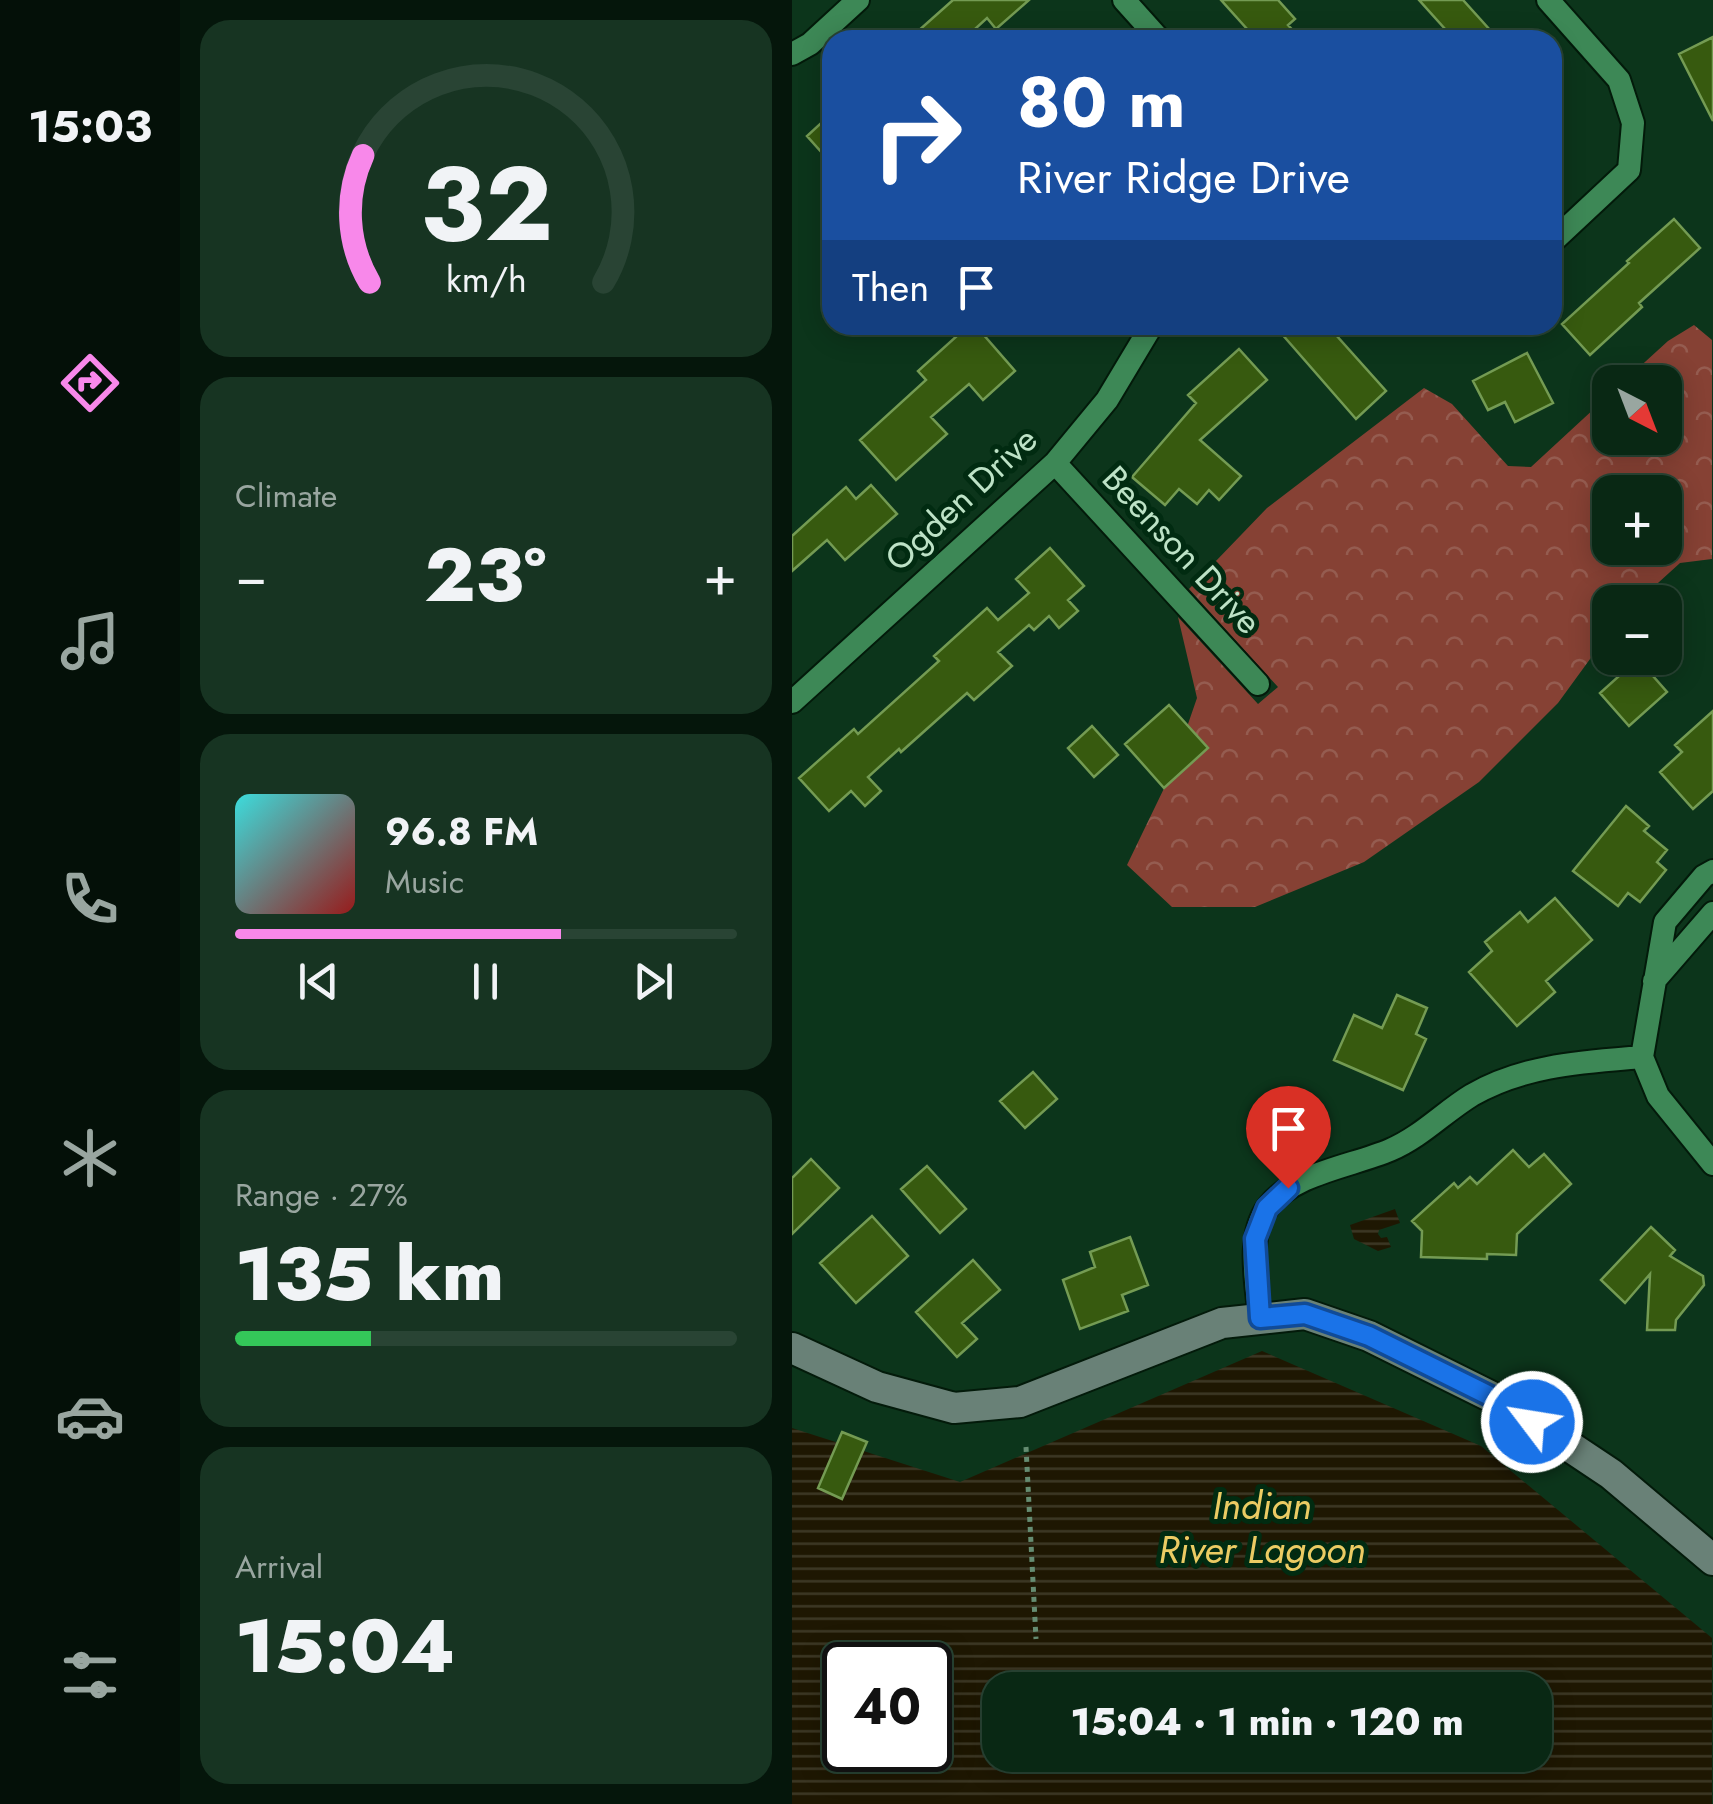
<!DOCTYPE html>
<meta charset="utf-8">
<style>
body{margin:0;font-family:Jost,sans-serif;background:#173422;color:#f1f3f6;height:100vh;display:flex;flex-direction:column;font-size:38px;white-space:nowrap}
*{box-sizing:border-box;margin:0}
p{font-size:32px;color:#99a6a0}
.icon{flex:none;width:55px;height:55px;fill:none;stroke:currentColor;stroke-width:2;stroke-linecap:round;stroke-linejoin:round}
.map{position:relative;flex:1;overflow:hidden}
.drawer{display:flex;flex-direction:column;gap:20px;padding:20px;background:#05160b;width:612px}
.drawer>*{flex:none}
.hud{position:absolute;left:30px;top:30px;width:740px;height:305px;border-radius:30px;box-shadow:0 5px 25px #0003,0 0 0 2px #294434;background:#1a4fa0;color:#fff;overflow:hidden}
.needle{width:65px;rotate:138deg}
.buttons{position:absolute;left:800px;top:365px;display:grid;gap:20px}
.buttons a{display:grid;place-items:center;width:90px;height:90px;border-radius:20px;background:#092814;box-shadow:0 5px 25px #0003,0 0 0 2px #294434;font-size:50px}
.speed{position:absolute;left:30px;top:1642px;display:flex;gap:20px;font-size:50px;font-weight:700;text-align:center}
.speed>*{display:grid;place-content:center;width:130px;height:130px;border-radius:50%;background:#092814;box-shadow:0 5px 25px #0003,0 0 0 2px #294434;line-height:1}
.speed .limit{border:5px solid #111;border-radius:15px;background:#fff;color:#111}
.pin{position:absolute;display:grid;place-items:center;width:85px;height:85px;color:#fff;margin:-102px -42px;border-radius:50% 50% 50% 0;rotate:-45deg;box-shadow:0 0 10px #0007}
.pin .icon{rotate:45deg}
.me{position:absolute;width:110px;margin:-55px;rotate:301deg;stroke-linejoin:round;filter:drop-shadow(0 0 8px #0008)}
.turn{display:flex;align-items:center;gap:35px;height:210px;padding:0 30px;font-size:45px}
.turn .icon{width:130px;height:130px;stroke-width:2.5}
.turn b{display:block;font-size:70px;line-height:85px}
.then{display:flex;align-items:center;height:95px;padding:0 30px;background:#0003;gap:20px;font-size:38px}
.big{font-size:75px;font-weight:800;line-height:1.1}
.drawer .widget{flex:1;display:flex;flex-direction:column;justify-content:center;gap:15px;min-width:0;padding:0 35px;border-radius:30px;background:#173422}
.drawer .dial{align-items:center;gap:0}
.dial svg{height:260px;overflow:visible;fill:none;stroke:#294434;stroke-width:7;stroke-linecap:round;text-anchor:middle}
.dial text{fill:#f1f3f6;stroke:none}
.song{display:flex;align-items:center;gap:30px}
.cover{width:120px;height:120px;border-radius:15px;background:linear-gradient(135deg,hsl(180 70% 55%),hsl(0 70% 35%))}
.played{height:10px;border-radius:5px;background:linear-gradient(90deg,#f888ea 65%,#294434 65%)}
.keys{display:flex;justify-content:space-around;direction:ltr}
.heat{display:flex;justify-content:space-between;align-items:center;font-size:55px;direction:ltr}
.charge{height:15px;border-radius:8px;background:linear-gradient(90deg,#34c759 27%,#294434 0)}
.trip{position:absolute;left:190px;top:1672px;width:570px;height:100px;border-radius:30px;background:#092814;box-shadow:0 5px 25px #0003,0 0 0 2px #294434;font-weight:800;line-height:100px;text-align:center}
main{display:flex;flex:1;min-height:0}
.menu{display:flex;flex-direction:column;width:180px;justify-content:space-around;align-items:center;background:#041008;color:#99a6a0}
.menu .icon{width:70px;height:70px}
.menu .current{color:#f888ea}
.menu b{font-size:45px;color:#f1f3f6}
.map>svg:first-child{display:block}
.forest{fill:url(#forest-crowns);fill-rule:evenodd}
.water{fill:url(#water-rules);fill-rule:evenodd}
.building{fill:#375a0f;stroke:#749b53;stroke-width:2.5}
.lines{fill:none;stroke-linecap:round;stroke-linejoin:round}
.street-casing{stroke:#031a0a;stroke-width:26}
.secondary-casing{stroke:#031a0a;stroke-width:34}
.path{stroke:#658c71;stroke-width:5;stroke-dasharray:5 5;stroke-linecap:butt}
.street{stroke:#3d8856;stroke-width:22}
.secondary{stroke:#698177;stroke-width:30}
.route-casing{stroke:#114b97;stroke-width:25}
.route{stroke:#1a73e8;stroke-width:18}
.labels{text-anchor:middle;stroke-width:10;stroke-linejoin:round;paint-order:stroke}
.street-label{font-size:35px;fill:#bde2c6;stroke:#012b11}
.water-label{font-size:38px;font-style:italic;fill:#ebcb63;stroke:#012b11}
</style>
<main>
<nav class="menu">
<b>15:03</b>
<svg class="icon current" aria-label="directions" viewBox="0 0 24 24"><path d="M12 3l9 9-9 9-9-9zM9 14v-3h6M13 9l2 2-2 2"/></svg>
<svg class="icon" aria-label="music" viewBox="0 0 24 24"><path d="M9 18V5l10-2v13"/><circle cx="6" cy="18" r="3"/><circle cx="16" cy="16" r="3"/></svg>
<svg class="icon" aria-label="phone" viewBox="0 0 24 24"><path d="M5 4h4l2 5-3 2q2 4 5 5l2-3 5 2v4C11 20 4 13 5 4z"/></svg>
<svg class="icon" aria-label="climate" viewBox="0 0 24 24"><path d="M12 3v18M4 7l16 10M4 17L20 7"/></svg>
<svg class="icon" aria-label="car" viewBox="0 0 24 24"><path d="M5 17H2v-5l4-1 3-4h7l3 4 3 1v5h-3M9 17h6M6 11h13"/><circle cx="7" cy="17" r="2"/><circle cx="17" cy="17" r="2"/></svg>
<svg class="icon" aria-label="filters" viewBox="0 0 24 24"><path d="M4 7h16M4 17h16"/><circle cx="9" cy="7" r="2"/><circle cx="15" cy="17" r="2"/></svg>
</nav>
<section class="drawer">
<div class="widget dial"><svg viewBox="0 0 100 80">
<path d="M14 69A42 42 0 1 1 86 69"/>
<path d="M14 69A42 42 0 0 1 12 30" stroke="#f888ea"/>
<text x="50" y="56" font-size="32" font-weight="700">32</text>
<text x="50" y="72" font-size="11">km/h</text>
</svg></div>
<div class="widget"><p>Climate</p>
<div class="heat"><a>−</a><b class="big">23°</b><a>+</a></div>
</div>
<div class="widget">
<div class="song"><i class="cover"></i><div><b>96.8 FM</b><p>Music</p></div></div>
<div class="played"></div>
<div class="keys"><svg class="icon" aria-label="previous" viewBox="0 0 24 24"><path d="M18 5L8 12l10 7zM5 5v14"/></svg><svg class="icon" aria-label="pause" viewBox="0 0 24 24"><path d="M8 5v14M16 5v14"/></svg><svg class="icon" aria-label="next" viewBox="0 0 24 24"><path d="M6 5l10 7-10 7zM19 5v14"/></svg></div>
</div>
<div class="widget"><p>Range · 27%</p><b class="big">135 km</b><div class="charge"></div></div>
<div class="widget"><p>Arrival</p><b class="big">15:04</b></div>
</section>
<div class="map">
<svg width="921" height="1804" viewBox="0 0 921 1804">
<defs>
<pattern id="forest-crowns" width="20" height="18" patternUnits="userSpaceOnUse" patternTransform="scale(2.5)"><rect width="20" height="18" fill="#864134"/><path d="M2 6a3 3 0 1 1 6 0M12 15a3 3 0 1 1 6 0" fill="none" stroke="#955c50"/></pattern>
<pattern id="water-rules" width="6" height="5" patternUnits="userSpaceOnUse" patternTransform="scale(2.5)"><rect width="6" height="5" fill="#1e1702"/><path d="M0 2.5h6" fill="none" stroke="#3d3825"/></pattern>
</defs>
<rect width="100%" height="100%" fill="#0c351b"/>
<path class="forest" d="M902,325L920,340V559L888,563L845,602H818L817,633L766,703L687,782L572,862L463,907H380L335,865L378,776L405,698L386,617L466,704L486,687L397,589L475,508L632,388L660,404L716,466L739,467L817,395L818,438H872V382H831L876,341ZM818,492H872V548H818Z"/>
<path class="water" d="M603,1209L608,1223L587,1230L586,1234L589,1238L595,1237L599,1247L586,1251L562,1239L558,1225Z
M470,1351L689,1446L920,1638V1804H0V1428L168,1482ZM52,1665H138V1750H52ZM208,1690H742V1755H208Z"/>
<path class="building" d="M161,0H237L204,29L195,18L171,40H116Z
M429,0H486L503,19L496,25L510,40H465Z
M627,0H671L707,40H663Z
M921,37V121L887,54Z
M40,113V164L15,136Z
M882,219L908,248L847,303L850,307L798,355L770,324L837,263L835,261Z
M177,325H183L223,371L191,400L177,384L139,417L155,434L104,480L68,440L134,380L126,371Z
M482,325H535L594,391L564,419Z
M447,349L475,380L408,440L449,476L427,500L417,490L405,504L387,489L373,505L340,477L404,403L396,395Z
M735,353L761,403L723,422L713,402L696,410L681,381Z
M79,485L105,514L53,560L35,540L0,571V536L54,487L64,499Z
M258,548L292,586L276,600L286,611L267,628L257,616L242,630L237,625L206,652L220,666L182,700L175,693L109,752L107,749L76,777L89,791L73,806L59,791L37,811L7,778L62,729L66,734L147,661L142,656L195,608L206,620L237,593L224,579Z
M846,659L875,692L837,726L808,693Z
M377,705L416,748L372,788L333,744Z
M921,711V791L901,809L868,772L890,752L883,745Z
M300,726L326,755L302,777L276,748Z
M834,806L857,826L852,831L875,850L865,862L874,870L848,902L836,893L826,906L781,871Z
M763,898L800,940L754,981L763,992L725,1026L677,972L700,951L693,942L728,912L736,922Z
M605,995L635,1008L624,1034L634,1039L611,1090L542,1060L562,1015L590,1028Z
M241,1072L265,1099L233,1128L208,1101Z
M721,1150L737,1167L752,1154L779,1184L725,1234L724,1255L695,1254V1259L629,1257L630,1231L620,1221L662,1183L666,1188L678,1177L685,1184Z
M19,1159L47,1188L0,1234V1178Z
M135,1166L174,1209L148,1233L109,1189Z
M80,1216L116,1256L64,1303L28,1263Z
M859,1227L883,1250L878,1256L911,1276L912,1285L884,1320L883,1330H855L858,1274L833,1303L809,1280Z
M338,1237L356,1285L330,1295L336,1311L288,1329L271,1280L303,1267L298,1252Z
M181,1260L208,1290L170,1323L185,1339L165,1357L124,1312Z
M50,1432L75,1442L50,1499L26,1488Z"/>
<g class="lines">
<defs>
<path id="street" d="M332,0L368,40
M756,0L827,80L841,123L837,170L760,242
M0,54L18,44L66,0
M263,463L466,684
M0,702L263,463L315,400L360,325
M862,981L921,913
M850,1057L873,922L912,876L921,871
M850,1057L866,1096L921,1164
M468,1319C465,1285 454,1237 476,1207C501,1173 561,1166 598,1150C629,1137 652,1112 680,1095C732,1065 791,1062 850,1057"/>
<path id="secondary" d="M0,1348L85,1387L162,1408L228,1402L430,1323L513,1314L577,1336L714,1404L819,1474L921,1560"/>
</defs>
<use href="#street" class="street-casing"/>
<use href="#secondary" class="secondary-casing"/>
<path class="path" d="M234,1447L244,1639"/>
<use href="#street" class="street"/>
<use href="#secondary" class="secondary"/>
</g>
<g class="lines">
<defs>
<path id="route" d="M496,1188L475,1208L463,1239L468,1318L513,1314L577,1336L714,1404L740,1422"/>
</defs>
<use href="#route" class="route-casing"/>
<use href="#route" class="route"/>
</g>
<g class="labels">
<g class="street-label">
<text transform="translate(169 499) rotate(-43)" y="12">Ogden Drive</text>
<text transform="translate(390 550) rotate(47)" y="12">Beenson Drive</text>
</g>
<g class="water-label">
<text x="470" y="1519">Indian<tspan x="470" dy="44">River Lagoon</tspan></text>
</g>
</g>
</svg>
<div class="buttons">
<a><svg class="needle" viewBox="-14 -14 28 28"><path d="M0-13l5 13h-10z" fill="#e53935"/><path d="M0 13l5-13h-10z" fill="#99a6a0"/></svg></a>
<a>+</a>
<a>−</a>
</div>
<div class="speed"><div class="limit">40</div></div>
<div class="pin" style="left:496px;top:1188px;background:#d93025"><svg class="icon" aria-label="arrive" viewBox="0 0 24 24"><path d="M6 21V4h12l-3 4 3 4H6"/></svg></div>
<svg class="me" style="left:740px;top:1422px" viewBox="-20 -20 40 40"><circle r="17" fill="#1a73e8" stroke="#fff" stroke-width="3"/><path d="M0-11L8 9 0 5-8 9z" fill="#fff"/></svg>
<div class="trip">15:04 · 1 min · 120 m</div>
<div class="hud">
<div class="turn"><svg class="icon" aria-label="right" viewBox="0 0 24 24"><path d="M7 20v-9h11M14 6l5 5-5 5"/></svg><div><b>80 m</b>River Ridge Drive</div></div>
<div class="then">Then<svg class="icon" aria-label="arrive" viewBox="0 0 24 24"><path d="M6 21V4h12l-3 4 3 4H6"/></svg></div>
</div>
</div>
</main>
